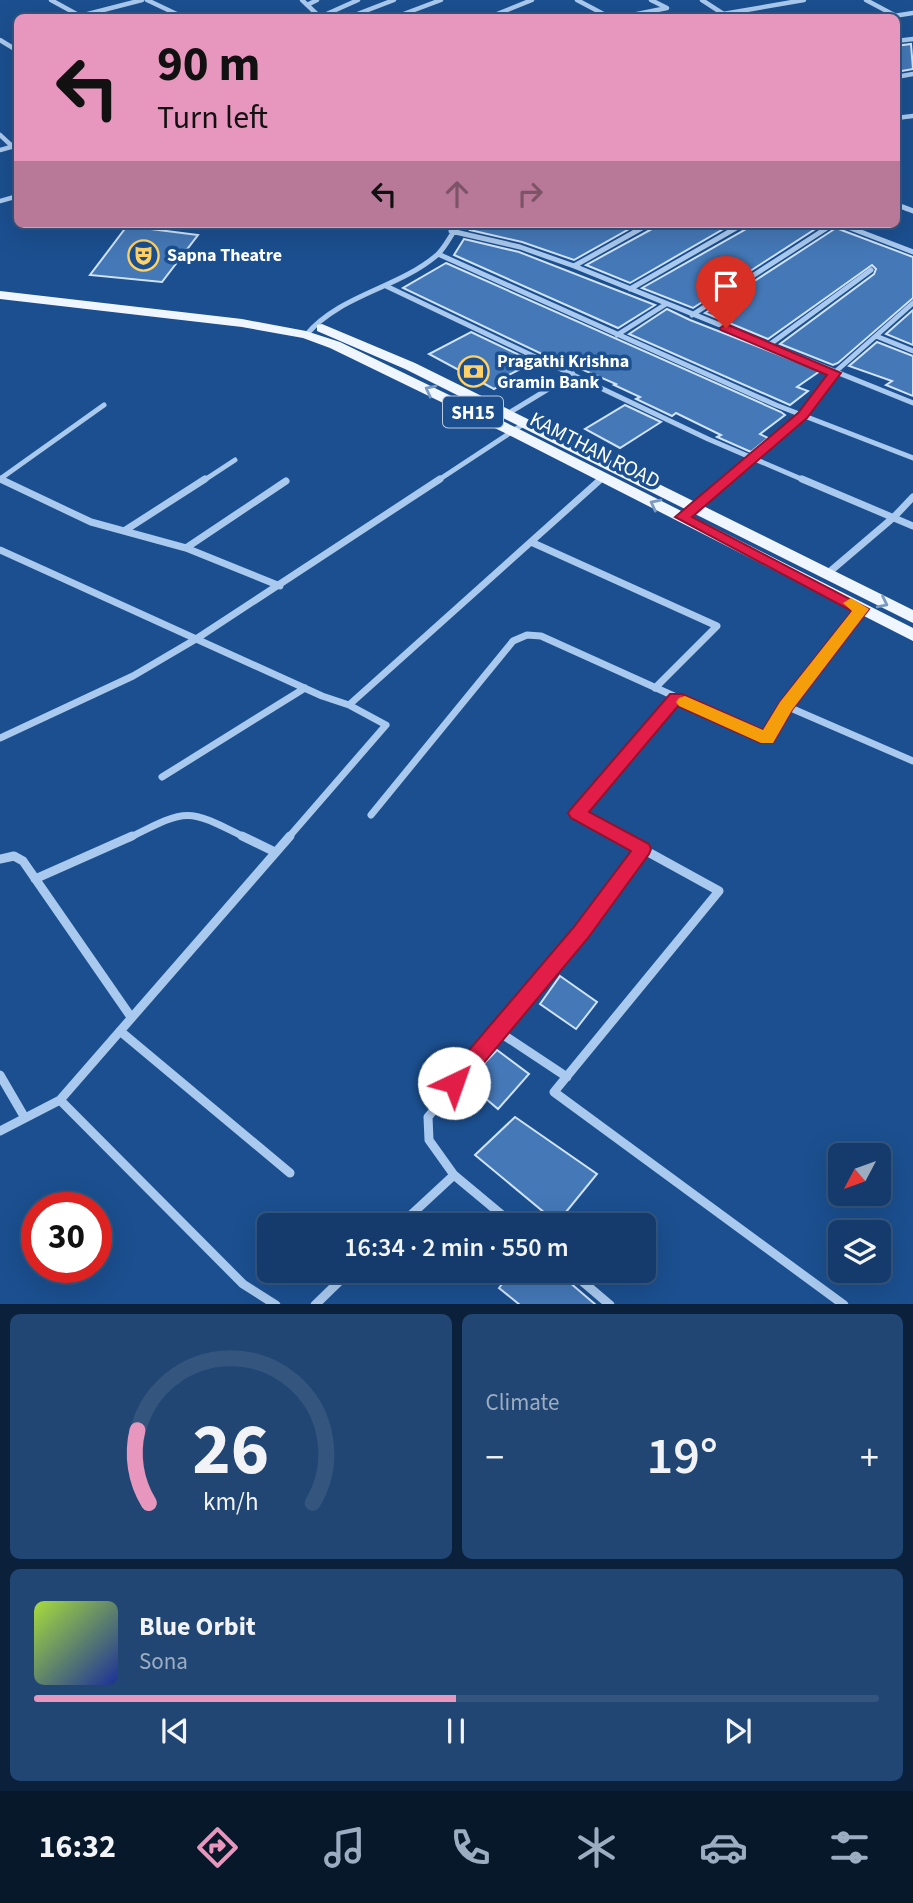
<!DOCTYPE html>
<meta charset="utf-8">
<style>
body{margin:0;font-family:"Source Sans 3",sans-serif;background:#214673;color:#f1f3f6;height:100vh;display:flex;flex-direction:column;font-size:26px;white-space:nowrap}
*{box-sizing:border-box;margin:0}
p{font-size:23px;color:#9dadc1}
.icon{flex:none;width:38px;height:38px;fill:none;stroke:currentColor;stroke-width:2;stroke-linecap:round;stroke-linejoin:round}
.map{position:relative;height:1304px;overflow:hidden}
.panel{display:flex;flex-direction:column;gap:10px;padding:10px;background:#0b203b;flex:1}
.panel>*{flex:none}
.hud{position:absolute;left:14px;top:14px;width:886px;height:214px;border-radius:10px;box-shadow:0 7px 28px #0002,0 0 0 2px #33557e;background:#e797bd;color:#111;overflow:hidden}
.needle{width:46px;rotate:229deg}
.fabs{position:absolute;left:828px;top:1143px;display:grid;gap:14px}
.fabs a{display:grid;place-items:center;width:63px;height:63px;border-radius:10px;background:#143b6b;box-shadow:0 7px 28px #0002,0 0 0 2px #33557e;font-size:35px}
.speed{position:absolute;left:21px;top:1192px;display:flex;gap:14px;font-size:35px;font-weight:700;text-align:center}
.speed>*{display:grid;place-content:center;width:91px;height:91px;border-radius:50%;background:#143b6b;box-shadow:0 7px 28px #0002,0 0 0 2px #33557e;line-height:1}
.speed .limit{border:10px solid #d22;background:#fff;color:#111}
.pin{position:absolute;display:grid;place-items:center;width:60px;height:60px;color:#fff;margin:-72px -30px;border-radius:50% 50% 50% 0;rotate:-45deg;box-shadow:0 0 7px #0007}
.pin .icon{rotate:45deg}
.me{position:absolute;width:77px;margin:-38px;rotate:42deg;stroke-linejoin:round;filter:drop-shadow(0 0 5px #0008)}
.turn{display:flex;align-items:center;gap:24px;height:147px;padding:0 28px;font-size:32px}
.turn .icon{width:91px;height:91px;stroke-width:2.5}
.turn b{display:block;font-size:49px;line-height:60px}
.lanes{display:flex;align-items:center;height:66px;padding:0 28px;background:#0003;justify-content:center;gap:35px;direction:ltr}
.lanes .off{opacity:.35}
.big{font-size:52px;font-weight:600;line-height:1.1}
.panel .tile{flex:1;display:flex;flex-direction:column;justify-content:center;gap:10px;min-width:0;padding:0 24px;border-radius:10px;background:#214673}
.panel .dial{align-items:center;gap:0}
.dial svg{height:182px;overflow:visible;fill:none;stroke:#33557e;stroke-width:7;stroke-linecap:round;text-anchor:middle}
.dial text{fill:#f1f3f6;stroke:none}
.song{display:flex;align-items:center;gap:21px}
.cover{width:84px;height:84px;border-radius:10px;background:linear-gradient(135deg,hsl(80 70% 55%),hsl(230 70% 35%))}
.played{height:7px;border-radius:4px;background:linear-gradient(90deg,#e797bd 50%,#33557e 50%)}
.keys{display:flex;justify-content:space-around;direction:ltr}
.heat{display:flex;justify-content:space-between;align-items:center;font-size:38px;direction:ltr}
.panel .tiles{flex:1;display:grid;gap:10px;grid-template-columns:1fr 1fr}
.tile:last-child{grid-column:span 2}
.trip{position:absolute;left:257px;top:1213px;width:399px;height:70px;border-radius:10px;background:#143b6b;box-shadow:0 7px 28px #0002,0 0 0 2px #33557e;font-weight:600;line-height:70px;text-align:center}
.tab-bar{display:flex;height:112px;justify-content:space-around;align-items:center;background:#08182b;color:#9dadc1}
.tab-bar .icon{width:49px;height:49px}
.tab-bar .on{color:#e797bd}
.tab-bar b{font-size:32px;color:#f1f3f6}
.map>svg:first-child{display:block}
.building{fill:#4478b7;stroke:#cfe3fa;stroke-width:2}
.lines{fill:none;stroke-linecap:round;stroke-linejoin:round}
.street-far3{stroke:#a9c9ee;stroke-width:4.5}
.street-far2{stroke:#a9c9ee;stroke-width:5}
.street-far1{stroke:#a9c9ee;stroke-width:7}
.street{stroke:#a9c9ee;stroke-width:9}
.primary{fill:#f0f6ff;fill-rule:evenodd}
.oneway{stroke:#7b9ac1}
.route{fill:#e11d48;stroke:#92132f;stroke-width:2}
.slow{fill:#f59e0b}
.labels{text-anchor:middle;stroke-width:7;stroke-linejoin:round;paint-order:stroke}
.far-poi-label{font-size:18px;font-weight:bold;fill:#fff;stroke:#1b4f8f;text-anchor:start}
.shield{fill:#1b4f8f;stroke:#bbcadd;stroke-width:2}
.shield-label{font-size:19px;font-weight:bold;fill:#fff}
.street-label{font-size:21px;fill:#fff;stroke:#1b4f8f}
</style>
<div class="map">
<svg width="913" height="1305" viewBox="0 0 913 1305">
<rect width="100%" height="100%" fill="#1b4f8f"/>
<path class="building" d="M911,44L913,69L896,72V46Z
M474,224H638L574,260L522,242L470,230Z
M654,224H732L630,283L586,265L652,229Z
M748,224H823L693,308L642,288L746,229Z
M127,226L198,235L162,282L90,275Z
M836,228L913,257V298L838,363L833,365L780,344L874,274L876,269L872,265L768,339L705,313Z
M464,239L519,252L655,305L618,328L454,255Z
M446,263L781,412L785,415L760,434L768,438L751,452L717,437L721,435L676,413L672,416L636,399L640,397L614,385L616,384L549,355L546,356L403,288Z
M667,309L690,320L820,371L797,387L808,391L790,405L629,334Z
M913,310V345L886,334Z
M471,332L534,362L507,376L512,378L494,389L429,354Z
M877,342L913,356V396L886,385L892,381L849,366Z
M625,405L661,422L620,448L585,429Z
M560,976L597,1002L576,1029L540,1004Z
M497,1050L529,1074L498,1109L466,1082Z
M515,1117L597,1174L557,1223L475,1155Z
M513,1270H555L596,1305H520L499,1288Z"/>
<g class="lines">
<path class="street-far3" d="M51,0L82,17
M147,0L185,18
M302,0L321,18
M577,0L611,18
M702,0L725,15
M866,0L896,16
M307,5L317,0
M723,14L804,0
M80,16L142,0
M320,17L358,0
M347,18L394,0
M393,18L441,0
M487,18L532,0
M617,18L667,8L651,0
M881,18L913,13
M0,40L18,51
M896,41L913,39
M896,77L913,74
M896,118L913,116
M0,135L13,147
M0,150L18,145
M0,201L18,196
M896,204L907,209"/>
<path class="street-far2" d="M903,207L913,211
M840,224L913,252
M451,231L520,247L574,266L913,403
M438,254L776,405L913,458
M574,266L649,224
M386,286L708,439L806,481
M630,289L743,224
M692,315L833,224
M306,335C341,294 397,289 437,255C446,247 451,234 459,224
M617,335L666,304
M876,336L913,351
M769,345L871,270
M507,414L573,374
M0,479L4,481
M0,479L104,405
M203,481L235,460
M437,481L525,423
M599,481L603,477
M725,481L802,415L834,373L913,303"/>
<path class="street-far1" d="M0,479L91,522L186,548L280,586
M802,479L913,526
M682,517L727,479
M124,531L205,479
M531,542L717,626L655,688
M186,548L286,481
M0,550L322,696L349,705
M827,574L894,517L913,497
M862,609L786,706L913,761
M0,738L133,676L196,639L440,479
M162,777L305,688
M371,815L513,641L527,635L541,636L767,738L786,706
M129,838C189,808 186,808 246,838
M288,838L386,725L349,705L601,479
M622,838L577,813L676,698"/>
<path class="street" d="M242,836L275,852
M619,836L719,891L554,1092L844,1305
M0,859L14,856L23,861L131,1017
M35,879L132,836
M120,1031L290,1173
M499,1032L567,1077
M0,1075L25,1118
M0,1131L60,1100
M400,1225L454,1175
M514,1225L454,1175L429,1140L428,1117L581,932L642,849
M569,1270L610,1305
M276,1305L243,1284L60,1100L290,836
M315,1305L351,1270"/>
<path class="primary" d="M0,291L242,319L306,331L340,342L517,428L913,628V641L507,434L330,348L303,338L242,327L0,299Z
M322,324L415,363L913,610V623L405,369L317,331V325Z"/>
</g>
<defs><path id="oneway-chevron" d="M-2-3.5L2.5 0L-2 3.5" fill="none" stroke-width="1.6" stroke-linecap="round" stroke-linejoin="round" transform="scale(1.75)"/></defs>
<g class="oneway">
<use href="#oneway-chevron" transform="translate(430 390) rotate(-153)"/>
<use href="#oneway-chevron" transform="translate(655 504) rotate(-153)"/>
<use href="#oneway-chevron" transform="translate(883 603) rotate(26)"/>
</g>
<path class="route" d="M726,324L841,373L807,418L692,517L869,609L792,710L773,743H761L678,706L589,812L649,844L651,849L649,854L588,938L462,1089L454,1092L447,1089L444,1083L447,1076L574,927L631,851L571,818L568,813L571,809L670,694H682L763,730L780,702L852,611L675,517L798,413L827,375L721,330L720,328Z"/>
<path class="slow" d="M851,598L869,609L792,710L773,743H761L679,706L676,702L679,698L685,696L763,730L780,702L852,611L843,603Z"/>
<defs>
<symbol id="theatre-ring" viewBox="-11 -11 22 22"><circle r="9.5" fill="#1b4f8f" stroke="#ffd166" stroke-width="1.5"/><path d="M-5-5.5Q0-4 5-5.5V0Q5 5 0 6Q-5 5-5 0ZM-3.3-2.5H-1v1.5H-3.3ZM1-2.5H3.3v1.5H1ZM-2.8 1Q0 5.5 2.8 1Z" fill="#ffd166"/></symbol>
<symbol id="bank-ring" viewBox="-11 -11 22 22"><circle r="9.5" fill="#1b4f8f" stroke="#ffd166" stroke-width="1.5"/><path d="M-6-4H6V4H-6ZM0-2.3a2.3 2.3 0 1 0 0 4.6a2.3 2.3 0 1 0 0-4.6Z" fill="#ffd166"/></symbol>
</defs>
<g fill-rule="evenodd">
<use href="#theatre-ring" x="126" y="238" width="35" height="35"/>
<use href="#bank-ring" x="456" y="354" width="35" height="35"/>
</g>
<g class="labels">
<g class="far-poi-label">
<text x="167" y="261">Sapna Theatre</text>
<text x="497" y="367">Pragathi Krishna<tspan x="497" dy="21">Gramin Bank</tspan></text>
</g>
<rect class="shield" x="443" y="396.5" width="60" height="31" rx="5"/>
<g class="shield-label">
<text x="473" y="419">SH15</text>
</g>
<g class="street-label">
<text transform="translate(595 450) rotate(27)" y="7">KAMTHAN ROAD</text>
</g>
</g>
</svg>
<div class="fabs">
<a><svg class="needle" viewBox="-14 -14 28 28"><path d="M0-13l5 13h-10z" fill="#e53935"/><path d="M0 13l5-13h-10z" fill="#9dadc1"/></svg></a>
<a><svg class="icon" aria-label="layers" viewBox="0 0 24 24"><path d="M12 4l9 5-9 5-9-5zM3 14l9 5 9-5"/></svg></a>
</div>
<div class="speed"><div class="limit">30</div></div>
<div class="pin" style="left:726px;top:328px;background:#d93025"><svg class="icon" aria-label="arrive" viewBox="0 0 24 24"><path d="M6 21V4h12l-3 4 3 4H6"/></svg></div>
<svg class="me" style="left:454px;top:1083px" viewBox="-20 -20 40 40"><circle r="19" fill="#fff"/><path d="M0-13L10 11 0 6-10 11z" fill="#e11d48"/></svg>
<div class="trip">16:34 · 2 min · 550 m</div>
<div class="hud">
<div class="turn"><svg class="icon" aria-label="left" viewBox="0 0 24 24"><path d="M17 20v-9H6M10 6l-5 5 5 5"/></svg><div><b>90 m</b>Turn left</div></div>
<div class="lanes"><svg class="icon" aria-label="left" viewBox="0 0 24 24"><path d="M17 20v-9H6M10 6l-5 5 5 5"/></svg><svg class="icon off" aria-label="ahead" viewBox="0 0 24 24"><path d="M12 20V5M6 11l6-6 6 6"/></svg><svg class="icon off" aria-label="right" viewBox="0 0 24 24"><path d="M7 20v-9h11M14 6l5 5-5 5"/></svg></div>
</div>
</div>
<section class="panel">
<div class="tiles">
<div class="tile dial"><svg viewBox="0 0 100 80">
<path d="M14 69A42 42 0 1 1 86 69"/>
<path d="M14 69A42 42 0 0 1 9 37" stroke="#e797bd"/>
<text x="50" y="56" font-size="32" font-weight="700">26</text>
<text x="50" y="72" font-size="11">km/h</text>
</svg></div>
<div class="tile"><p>Climate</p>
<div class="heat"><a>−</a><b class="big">19°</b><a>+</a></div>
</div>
<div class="tile">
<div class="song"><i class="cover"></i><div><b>Blue Orbit</b><p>Sona</p></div></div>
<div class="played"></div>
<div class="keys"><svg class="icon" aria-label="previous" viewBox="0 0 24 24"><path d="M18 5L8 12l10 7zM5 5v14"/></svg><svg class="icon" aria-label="pause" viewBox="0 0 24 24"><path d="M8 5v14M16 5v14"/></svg><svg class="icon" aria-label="next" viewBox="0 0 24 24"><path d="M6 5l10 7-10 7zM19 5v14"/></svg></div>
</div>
</div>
</section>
<nav class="tab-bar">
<b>16:32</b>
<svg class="icon on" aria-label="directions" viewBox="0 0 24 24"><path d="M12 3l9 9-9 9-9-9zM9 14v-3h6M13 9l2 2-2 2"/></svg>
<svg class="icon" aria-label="music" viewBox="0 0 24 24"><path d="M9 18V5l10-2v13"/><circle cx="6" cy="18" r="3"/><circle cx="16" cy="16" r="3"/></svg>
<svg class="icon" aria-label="phone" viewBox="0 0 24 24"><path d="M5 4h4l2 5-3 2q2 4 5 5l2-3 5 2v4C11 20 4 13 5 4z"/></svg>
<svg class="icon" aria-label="climate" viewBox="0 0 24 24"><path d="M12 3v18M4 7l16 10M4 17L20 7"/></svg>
<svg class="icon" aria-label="car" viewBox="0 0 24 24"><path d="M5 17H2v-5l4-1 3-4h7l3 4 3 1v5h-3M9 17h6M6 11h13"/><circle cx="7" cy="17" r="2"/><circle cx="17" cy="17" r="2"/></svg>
<svg class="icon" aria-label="filters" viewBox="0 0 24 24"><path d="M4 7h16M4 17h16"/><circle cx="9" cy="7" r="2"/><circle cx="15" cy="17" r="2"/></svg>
</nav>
